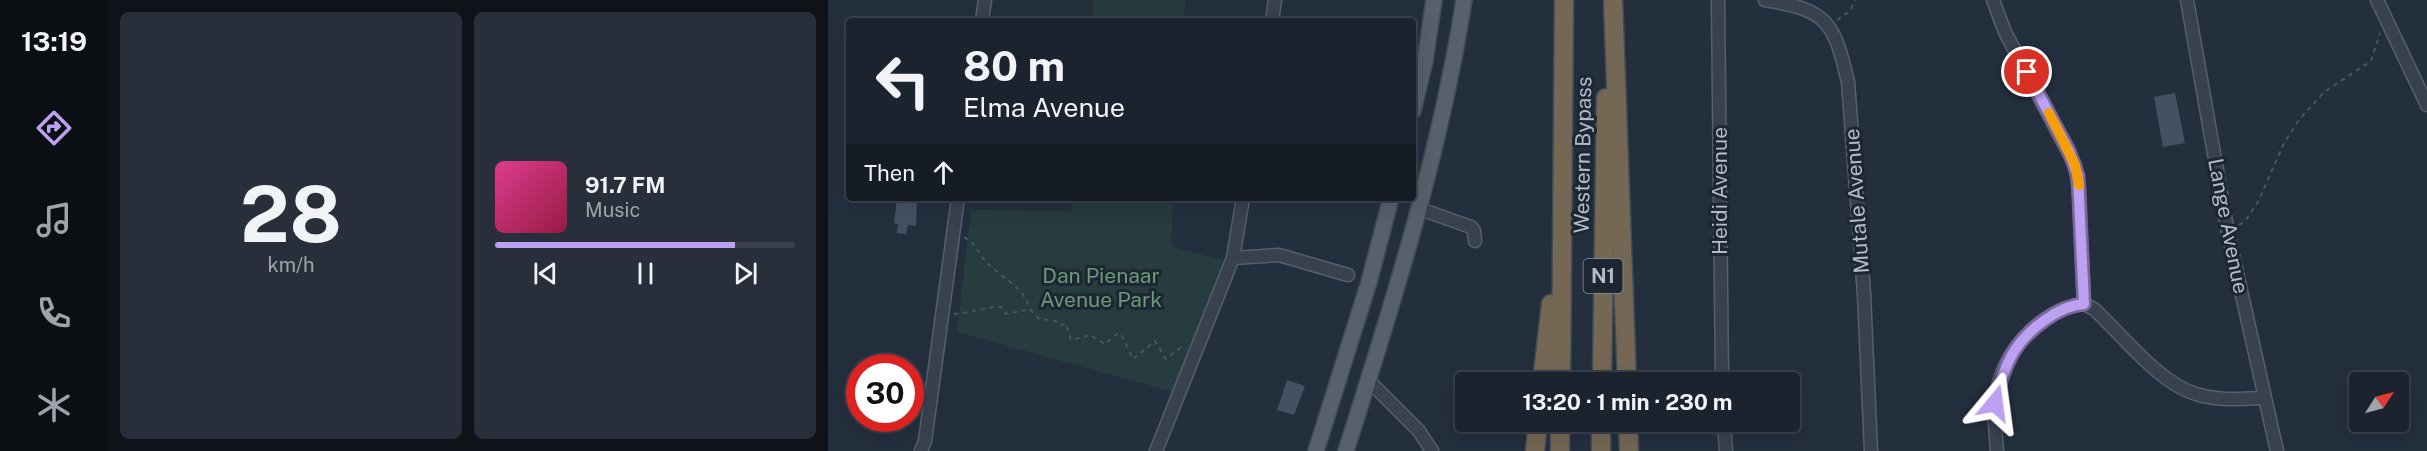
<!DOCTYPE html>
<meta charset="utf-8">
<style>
body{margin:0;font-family:"Public Sans",sans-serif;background:#282f3a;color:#f1f3f6;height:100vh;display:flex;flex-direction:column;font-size:22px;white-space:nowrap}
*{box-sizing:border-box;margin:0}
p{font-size:20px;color:#a0a4aa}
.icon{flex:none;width:33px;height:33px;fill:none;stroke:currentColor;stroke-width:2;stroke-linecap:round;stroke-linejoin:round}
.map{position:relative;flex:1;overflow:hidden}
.panel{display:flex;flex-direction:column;gap:12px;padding:12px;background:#0f1319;width:720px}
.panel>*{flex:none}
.banner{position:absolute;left:18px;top:18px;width:570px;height:183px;border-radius:6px;box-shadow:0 6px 24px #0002,0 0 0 2px #39404a;background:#1b232e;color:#f1f3f6;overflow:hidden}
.needle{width:39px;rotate:54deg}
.fabs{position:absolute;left:1521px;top:372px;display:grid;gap:12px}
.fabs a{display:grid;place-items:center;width:60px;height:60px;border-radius:6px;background:#1b232e;box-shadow:0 6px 24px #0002,0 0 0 2px #39404a;font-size:30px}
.speed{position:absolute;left:18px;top:354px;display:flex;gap:12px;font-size:30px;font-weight:700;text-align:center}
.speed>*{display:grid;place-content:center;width:78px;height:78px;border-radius:50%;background:#1b232e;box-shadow:0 6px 24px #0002,0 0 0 2px #39404a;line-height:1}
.speed .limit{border:9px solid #d22;background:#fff;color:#111}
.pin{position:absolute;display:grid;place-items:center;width:51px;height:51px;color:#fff;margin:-26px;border:3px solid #fff;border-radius:50%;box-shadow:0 2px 6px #0007}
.me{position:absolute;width:66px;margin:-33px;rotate:16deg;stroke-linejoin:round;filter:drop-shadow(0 0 4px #0008)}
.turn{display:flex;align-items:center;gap:21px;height:126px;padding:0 18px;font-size:27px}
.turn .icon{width:78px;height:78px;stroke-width:2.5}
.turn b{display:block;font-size:42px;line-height:51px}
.then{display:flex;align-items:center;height:57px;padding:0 18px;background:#0003;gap:12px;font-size:22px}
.panel .card{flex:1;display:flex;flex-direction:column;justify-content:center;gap:9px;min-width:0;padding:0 21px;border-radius:9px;background:#282f3a}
.panel .dial{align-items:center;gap:0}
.dial b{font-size:78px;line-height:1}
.song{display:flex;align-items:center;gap:18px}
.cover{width:72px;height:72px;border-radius:9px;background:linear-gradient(135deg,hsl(330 70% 55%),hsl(340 70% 35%))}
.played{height:6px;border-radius:3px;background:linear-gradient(90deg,#bca0f2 80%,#39404a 80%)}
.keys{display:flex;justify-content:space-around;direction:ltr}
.panel .tiles{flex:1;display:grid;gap:12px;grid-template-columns:repeat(2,1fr)}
.trip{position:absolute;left:627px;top:372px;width:345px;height:60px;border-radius:6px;background:#1b232e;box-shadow:0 6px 24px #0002,0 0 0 2px #39404a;font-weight:700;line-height:60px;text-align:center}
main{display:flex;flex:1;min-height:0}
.tab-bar{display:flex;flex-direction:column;width:108px;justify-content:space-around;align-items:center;background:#0b0e12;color:#a0a4aa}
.tab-bar .icon{width:42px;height:42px}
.tab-bar .current{color:#bca0f2}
.tab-bar b{font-size:27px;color:#f1f3f6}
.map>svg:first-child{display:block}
.green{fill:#263c3f}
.building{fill:#455162}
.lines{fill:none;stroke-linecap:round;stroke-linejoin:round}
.minor-casing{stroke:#565f6c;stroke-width:15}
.major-casing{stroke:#414a57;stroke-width:18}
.highway-casing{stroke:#434c59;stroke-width:21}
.path{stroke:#44595c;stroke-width:2;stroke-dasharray:4.5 4.5;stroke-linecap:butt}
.minor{stroke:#38414e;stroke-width:12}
.major{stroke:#56606e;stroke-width:15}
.highway{stroke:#746855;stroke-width:18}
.route-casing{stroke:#7a689d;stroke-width:15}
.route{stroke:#bca0f2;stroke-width:10}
.slow{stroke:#f59e0b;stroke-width:10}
.labels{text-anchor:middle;stroke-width:6;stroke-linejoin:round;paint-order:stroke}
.shield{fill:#1d2633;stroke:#878f9c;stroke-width:1.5}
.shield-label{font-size:20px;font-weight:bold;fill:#b4bcc9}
.street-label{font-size:21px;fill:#b4bcc9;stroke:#1d2633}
.park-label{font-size:21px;fill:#6b9a76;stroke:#1d2633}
</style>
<main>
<nav class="tab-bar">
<b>13:19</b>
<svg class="icon current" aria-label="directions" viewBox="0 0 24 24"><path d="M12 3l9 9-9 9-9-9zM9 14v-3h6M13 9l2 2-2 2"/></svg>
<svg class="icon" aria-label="music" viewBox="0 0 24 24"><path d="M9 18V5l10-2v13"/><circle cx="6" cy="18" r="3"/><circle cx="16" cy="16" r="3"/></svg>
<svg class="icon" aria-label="phone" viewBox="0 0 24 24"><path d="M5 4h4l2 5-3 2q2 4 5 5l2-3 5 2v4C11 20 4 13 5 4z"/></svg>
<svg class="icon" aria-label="climate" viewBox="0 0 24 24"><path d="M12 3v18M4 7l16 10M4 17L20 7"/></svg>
</nav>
<section class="panel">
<div class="tiles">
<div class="card dial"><b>28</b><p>km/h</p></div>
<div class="card">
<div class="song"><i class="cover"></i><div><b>91.7 FM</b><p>Music</p></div></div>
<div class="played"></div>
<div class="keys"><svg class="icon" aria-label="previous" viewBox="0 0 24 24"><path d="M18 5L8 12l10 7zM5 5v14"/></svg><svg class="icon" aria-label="pause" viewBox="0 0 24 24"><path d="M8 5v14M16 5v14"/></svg><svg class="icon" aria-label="next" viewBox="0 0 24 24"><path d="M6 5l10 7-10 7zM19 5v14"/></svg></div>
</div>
</div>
</section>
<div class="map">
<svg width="1599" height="451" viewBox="0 0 1599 451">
<rect width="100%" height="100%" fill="#242f3e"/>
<path class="green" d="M266,0H357L356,21H264Z
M245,198H345L343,246L407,264L353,394L129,332L143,210L243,211Z"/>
<path class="building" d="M1347,93L1357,143L1335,147L1326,97Z
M69,198L89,200L88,226L80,225L78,234L69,233L70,224L66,223Z
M459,380L477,386L466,415L449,410Z"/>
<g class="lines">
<defs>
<path id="minor" d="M890,0L894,382
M937,0C1000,10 1006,22 1020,82L1036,294L1043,451
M1165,0L1177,32L1247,165L1251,189L1256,304
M1359,0L1400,233L1449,451
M1549,0L1599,105
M154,21L157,0
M444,21L447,0
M592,209L643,227L646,231L647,241
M405,258L451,255L520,275
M1256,304L1266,309C1295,336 1331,383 1368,394C1390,401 1413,399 1436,398
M540,380L591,431L604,451
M896,422L898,451
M93,451L97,441L130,198
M328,451L405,258L415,198
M1169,451C1168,436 1166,420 1167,404C1169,359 1209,309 1256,304"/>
<path id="major" d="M585,111L597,61L606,0
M488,451L541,282L563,198
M518,451C565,303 612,154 636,0"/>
<path id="highway" d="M785,0L799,382
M714,382L723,304
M733,382L736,0
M774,382L778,98
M800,422L801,451
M707,451L710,422
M732,451V422
M773,451V422"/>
</defs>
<use href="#minor" class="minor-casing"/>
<use href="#major" class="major-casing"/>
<use href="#highway" class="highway-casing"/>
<path class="path" d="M1009,20L1022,11L1027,0
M1411,225L1417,221L1430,202L1456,143L1471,120L1496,92L1543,61L1552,33
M136,237C147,243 148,249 154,257C167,275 198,286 201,309
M126,314C142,313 156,307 173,307L178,314L202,309L211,319L228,321L232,325L238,324L243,340L262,335L277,344L289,334H293L305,359L327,341L338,359L352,348L358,349"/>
<use href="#minor" class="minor"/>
<use href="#major" class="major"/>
<use href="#highway" class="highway"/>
</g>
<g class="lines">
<defs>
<path id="route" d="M1167,403C1176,366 1185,342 1217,320C1228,312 1242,305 1256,304L1250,176L1241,151L1199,72"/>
</defs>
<use href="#route" class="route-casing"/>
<use href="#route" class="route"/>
<path class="slow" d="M1221,113L1247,165L1251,185"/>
</g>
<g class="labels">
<rect class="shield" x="755.5" y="259" width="39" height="34" rx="4.5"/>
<g class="shield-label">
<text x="775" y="283">N1</text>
</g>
<g class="street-label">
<text transform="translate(755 155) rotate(-89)" y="7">Western Bypass</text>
<text transform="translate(892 191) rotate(-90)" y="7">Heidi Avenue</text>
<text transform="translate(1029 201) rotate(-94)" y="7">Mutale Avenue</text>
<text transform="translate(1400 226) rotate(79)" y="7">Lange Avenue</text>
</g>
<g class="park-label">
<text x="273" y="283">Dan Pienaar<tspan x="273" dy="24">Avenue Park</tspan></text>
</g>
</g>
</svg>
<div class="fabs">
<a><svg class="needle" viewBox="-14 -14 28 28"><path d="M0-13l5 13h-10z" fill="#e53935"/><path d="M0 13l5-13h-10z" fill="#a0a4aa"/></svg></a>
</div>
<div class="speed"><div class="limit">30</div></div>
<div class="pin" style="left:1199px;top:72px;background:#d93025"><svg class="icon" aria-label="arrive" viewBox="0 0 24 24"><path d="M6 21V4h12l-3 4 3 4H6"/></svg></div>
<svg class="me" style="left:1167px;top:403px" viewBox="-20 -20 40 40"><path d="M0-17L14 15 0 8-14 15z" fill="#bca0f2" stroke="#fff" stroke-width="4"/></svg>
<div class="trip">13:20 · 1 min · 230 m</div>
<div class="banner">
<div class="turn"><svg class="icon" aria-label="left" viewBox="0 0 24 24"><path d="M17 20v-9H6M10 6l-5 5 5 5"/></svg><div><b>80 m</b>Elma Avenue</div></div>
<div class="then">Then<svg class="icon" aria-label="ahead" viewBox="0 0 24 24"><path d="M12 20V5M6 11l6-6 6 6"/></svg></div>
</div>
</div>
</main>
